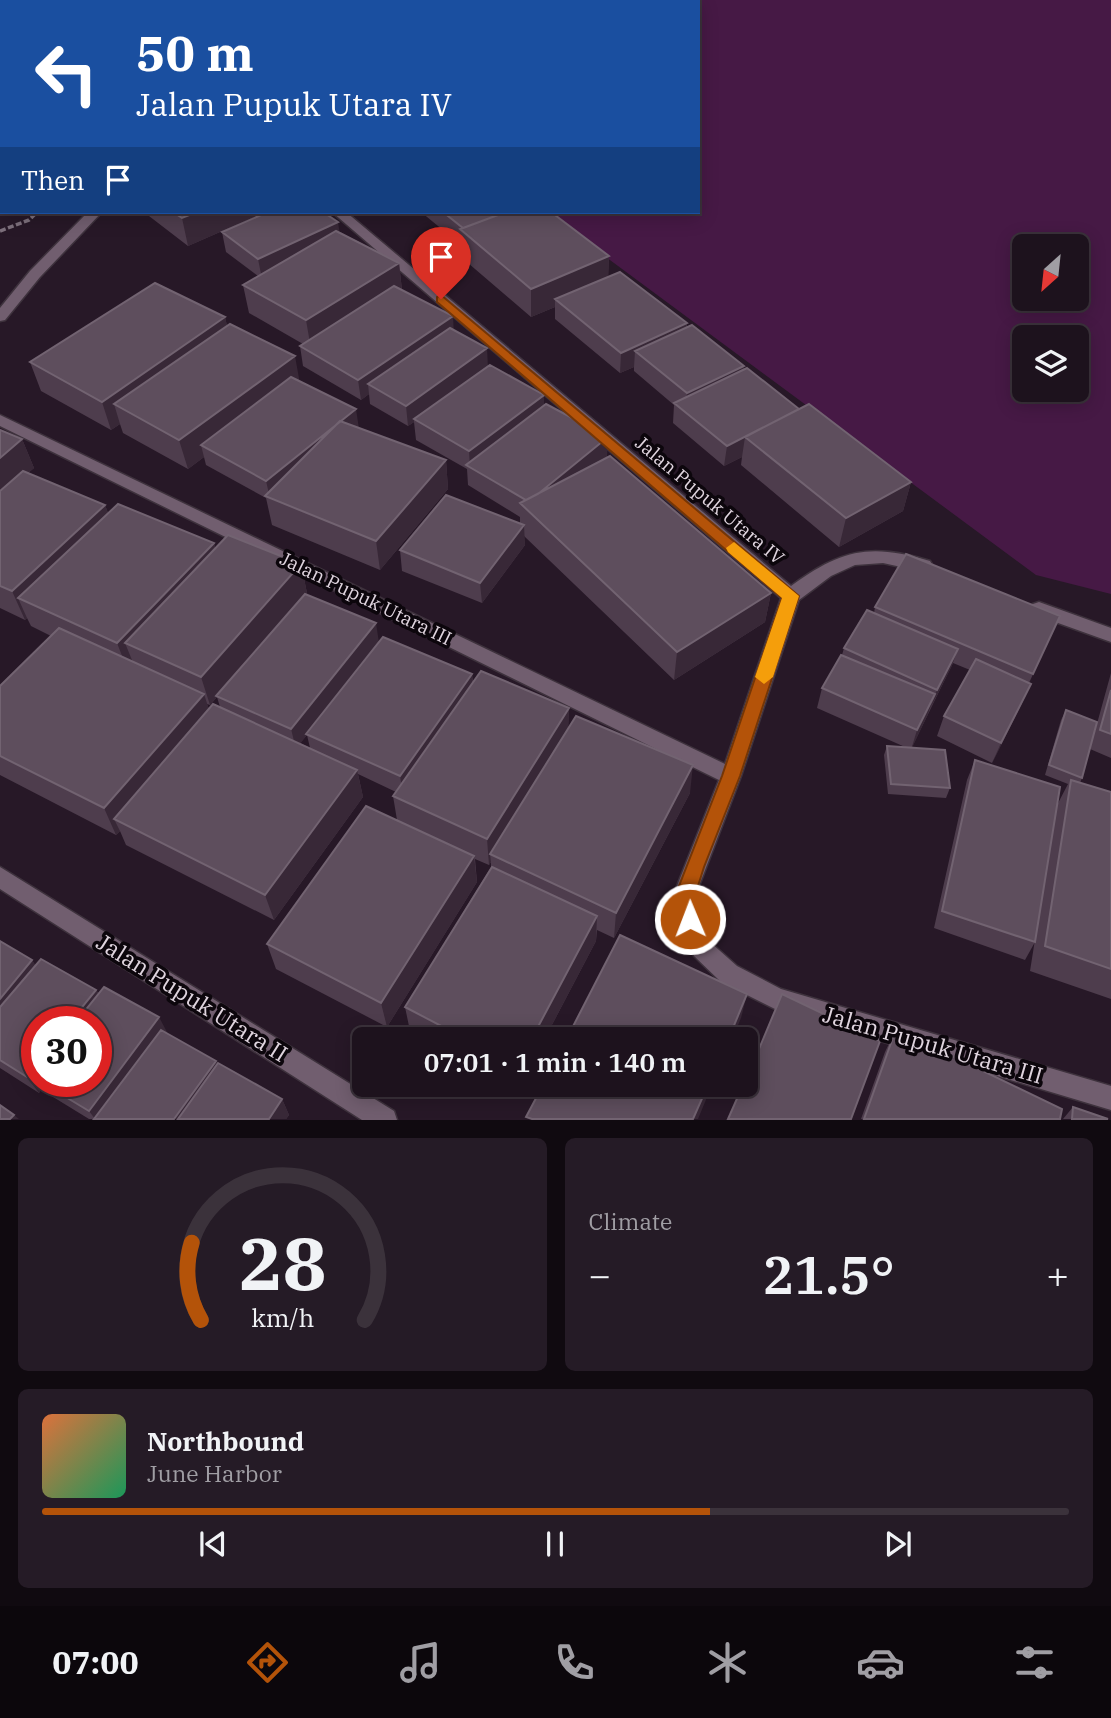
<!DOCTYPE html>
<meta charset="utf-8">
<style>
body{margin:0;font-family:"IBM Plex Serif",serif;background:#251b26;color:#f1f3f6;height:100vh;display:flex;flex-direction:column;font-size:26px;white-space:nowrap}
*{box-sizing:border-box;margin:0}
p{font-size:23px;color:#a09ea4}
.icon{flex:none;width:38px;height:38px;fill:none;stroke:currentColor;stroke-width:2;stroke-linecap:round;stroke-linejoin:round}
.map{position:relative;height:1120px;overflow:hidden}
.panel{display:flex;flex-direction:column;gap:18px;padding:18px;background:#100a10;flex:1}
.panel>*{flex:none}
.guide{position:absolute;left:0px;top:0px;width:700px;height:214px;box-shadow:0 4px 18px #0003,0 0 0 2px #3b323b;background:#1a4fa0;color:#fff;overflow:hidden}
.needle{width:46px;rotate:207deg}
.tools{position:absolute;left:1012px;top:234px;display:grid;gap:14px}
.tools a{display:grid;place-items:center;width:77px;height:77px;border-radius:10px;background:#1d121d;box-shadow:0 4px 18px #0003,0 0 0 2px #3b323b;font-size:35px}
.speed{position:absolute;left:21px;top:1006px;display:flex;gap:14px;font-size:35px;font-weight:700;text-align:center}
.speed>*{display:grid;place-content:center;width:91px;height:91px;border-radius:50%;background:#1d121d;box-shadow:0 4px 18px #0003,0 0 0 2px #3b323b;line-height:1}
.speed .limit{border:10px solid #d22;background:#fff;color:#111}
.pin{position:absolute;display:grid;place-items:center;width:60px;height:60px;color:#fff;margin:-72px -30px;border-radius:50% 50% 50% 0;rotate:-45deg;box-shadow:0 0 7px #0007}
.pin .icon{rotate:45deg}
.me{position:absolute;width:77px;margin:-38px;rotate:359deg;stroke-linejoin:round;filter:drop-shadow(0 0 5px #0008)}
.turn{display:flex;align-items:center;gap:24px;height:147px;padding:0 21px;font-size:32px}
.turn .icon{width:91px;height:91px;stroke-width:2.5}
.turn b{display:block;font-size:49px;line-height:60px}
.then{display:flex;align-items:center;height:66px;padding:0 21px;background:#0003;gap:14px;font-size:26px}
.big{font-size:52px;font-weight:600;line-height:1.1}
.panel .tile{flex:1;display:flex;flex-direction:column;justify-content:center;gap:10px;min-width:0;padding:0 24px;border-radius:10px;background:#251b26}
.panel .dial{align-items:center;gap:0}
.dial svg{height:182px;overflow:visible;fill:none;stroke:#3b323b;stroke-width:7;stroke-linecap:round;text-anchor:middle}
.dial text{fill:#f1f3f6;stroke:none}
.song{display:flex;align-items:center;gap:21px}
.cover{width:84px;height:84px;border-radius:10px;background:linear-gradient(135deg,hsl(20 70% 55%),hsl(150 70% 35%))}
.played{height:7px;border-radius:4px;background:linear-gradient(90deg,#b45309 65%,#3b323b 65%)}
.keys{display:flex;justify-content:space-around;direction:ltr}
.heat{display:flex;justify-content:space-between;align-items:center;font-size:38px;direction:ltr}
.panel .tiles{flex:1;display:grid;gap:18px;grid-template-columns:1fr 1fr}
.tile:last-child{grid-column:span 2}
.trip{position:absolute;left:352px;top:1027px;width:406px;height:70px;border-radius:10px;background:#1d121d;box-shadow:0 4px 18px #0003,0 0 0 2px #3b323b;font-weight:600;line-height:70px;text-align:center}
.menu{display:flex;height:112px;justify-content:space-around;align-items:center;background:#0c070c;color:#a09ea4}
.menu .icon{width:49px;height:49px}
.menu .selected{color:#b45309}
.menu b{font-size:32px;color:#f1f3f6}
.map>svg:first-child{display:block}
.green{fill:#461945;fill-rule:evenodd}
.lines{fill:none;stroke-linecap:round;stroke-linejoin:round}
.minor-casing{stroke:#3e323d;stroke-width:3}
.path{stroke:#7d707c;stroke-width:3.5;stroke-dasharray:6 2.5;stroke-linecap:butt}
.minor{fill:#715e6f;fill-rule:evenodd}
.wall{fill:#4e3d4d;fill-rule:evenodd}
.shaded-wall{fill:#382837}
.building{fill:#5e4e5d;stroke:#726371;stroke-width:2}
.route{fill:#b45309;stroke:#753606;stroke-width:2}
.slow{fill:#f59e0b}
.labels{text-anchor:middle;stroke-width:7;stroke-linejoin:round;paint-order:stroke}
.street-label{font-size:19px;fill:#dfd4de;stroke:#0c060c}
.near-street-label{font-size:23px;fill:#dfd4de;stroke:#0c060c}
</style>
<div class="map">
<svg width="1111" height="1120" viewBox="0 0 1111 1120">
<rect width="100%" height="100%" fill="#271827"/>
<path class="green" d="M0,0H148L2,2L0,203Z
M369,0H1111V594L1036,575L545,212H698V2ZM1024,247H1076V299H1024ZM1024,338H1076V390H1024Z"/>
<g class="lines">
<defs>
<path id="minor" d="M235,0H245V2H235Z
M88,212H102L40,277L5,320L0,321V308L30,271Z
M332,212H346L791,586C842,549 870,543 930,561L933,566L930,571L924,572L883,563L855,565L831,576L799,600L741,776L699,886L701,919L710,942L737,966L781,989L1111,1086V1110L777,1010L721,982L694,956L679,919L677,886L719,780L0,426V415L725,764L781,598Z
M1039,602L1111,628V642L1033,614L1030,609L1033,604Z
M0,867L394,1111L397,1120H362L0,889Z"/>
</defs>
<use href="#minor" class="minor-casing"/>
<path class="path" d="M0,231L29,220L37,212"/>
<use href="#minor" class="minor"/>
</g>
<path class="wall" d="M148,212H266L188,246L149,216Z
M421,212H551L609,256L608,277L687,323V327L744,370L799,409L911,482L903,511L839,547L741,465L742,457L724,466L673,423L674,405L634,371V367L620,373L555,319V307L531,317L461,257V245Z
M222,232H340L399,263L402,290L454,330L488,366L544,405L607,457L604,459L771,593L765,622L674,680L524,536L525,545L482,603L402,571L400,550L520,524V517L468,485L467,469L416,440L414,422L408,426L370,404L369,394L361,400L303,366L300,346L303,344L249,313L243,285L258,276L226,252Z
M225,317L227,326L358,428L446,460L448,489L380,570L272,525L266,498L206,465L204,457L188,469L123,433L120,424L111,430L41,391L30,362Z
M0,430L22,439L34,468L28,473L105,505L108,513L214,543L215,548L301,564L307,593L306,594L379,642L472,674L473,683L569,708L568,729L690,793L614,938L597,930L596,941L544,1040H426L410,1031L405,1007L491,867V862L489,865L475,859L477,882L387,1027L276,969L267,944L397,820L393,796L396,792L358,774L363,797L274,920L126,845L120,831L116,835L0,775V686L51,636L31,626L27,618L25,620L0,608ZM217,697L220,707L209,709L207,704L210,705ZM307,735L310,748L300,743Z
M875,607L1060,616L1029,683L1031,684L1022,703L992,763L937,736L944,716L970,670L953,663L912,747L950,788L946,798L888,794L884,755L887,746L905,747L817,708L822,688L842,655L844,648L874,613Z
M1111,673V758L1090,749Z
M1066,710L1082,778L1080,783L1111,792V999L1030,971L1056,807L1068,784L1045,775L1061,720Z
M975,760L1035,942L1025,960L934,928L967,780Z
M0,941L32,960L35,965L96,990L99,994L217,1064L282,1099L289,1115L286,1119H89L45,1092L42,1088L39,1093L0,1068ZM37,1022L96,1082H37Z
M896,1029L1060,1119H861L885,1052Z
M1073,1107L1108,1119H1063Z"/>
<path class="shaded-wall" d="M267,0H294L284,2H267Z
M197,212H266L188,246L182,218Z
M338,222L341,242L262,279L258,259Z
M609,256L608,284L555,299V307L531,317V289Z
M399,263L402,291L311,349L306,320Z
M453,316L454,336L368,384L369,394L361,400L358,380Z
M225,317L232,346L114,404L120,424L111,430L102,402Z
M687,323L685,343L635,351L634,367L620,373L621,353Z
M487,348L488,368L414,419V422L408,426L406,406Z
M295,356L300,384L201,445L204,457L188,469L179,440Z
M744,366L742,386L685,413L687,393Z
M544,395V415L470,467L469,451Z
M356,409L359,429L270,498L266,481Z
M608,437L607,457L535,517L528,502Z
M745,437L742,457L724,466L727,446Z
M22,439L34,468L0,497V458Z
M446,460L448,489L380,570L376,541Z
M911,482L903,511L839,547L846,518Z
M105,505L116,533L18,598L27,618L25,620L12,591Z
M524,525L525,545L482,603L480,583Z
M214,543L222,572L125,643L134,665L128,671L117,643Z
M301,564L307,593L218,696H216L217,697L210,705L201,677Z
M771,593L765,622L674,680L677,652Z
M376,623L379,643L296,749L291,729Z
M958,649L951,668L930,709L937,690Z
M472,674L473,693L403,795L400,776Z
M1031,684L1022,703L992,763L1001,743Z
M204,694L213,722L114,819L120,831L116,835L104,808Z
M935,694L928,714L911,750L917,730Z
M569,708L568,735L490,854L491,862L489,865L487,839Z
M693,765L690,793L614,938L616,913Z
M357,770L363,797L274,920L265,895Z
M474,856L477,882L387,1027L381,1003Z
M597,916L596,941L544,1040H531Z
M32,960L44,978L0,1030V999Z
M96,990L106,1007L94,1022H70Z
M747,994L741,1018L732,1040H728Z
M159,1017L168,1034L95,1119L89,1111Z
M216,1061L223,1076L193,1119H174Z
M37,1064V1079L33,1077L42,1088L39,1093L27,1077Z
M708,1085H712L698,1119H693Z
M282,1099L289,1115L286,1119H269Z
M14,1115L19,1119H10Z"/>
<path class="building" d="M292,0H366L367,2H292Z
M173,212H197L182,218Z
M268,212H323L338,222L258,259L222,232Z
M443,212H506L463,228Z
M506,212H551L609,256L531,289L460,229Z
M336,231L399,263L306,320L243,285Z
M620,272L687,323L621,353L555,299Z
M155,283L225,317L102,402L30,362Z
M394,286L453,316L358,380L300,346Z
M230,324L295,356L179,440L114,404Z
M692,325L744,366L687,393L635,351Z
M450,328L487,348L406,406L368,384Z
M490,365L544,395L469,451L414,419Z
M747,368L799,409L727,446L674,403Z
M291,377L356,409L266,481L201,445Z
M546,404L608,437L538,494L526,500L466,465Z
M809,404L911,482L846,518L745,437Z
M340,421L446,460L376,541L265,496Z
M0,430L22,439L0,458Z
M610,456L771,593L677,652L520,503Z
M23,471L105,505L12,591L0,586V491Z
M446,495L524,525L480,583L400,550Z
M118,504L214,543L117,643L18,598Z
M228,535L301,564L201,677L125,643Z
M906,554L1060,616L1033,674L875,607Z
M305,594L376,623L291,729L216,696Z
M867,610L958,649L937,690L844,648Z
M59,628L204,694L104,808L0,756V686Z
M383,637L472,674L400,776L306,734Z
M841,655L935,694L917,730L822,688Z
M976,659L1031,684L1001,743L944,716Z
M481,671L569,708L487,839L393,796Z
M1111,690V734L1100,730Z
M213,704L357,770L265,895L114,819Z
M1066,710L1097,722L1082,778L1049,765Z
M576,716L693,765L616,913L490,854Z
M887,746L945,750L950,788L891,784Z
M975,760L1060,787L1035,942L942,911Z
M1071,780L1111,792V969L1045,946Z
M366,806L474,856L381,1003L267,944Z
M492,867L597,916L531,1040H468L405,1007Z
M620,935L747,994L728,1040H566Z
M0,941L32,960L0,999Z
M41,959L96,990L70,1022H37V1064L27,1077L0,1060V1007Z
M104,987L159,1017L89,1111L41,1082H96V1022H76Z
M782,994L880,1041L851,1119H728L743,1085H746V1080Z
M896,1029L1062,1109L1060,1119H864Z
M161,1030L216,1061L174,1119H94Z
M218,1063L282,1099L269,1119H178Z
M543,1085H708L693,1119H532L526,1117Z
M0,1105L14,1115L10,1119H0Z
M1073,1107L1108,1119H1072Z"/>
<path class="route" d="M441,295L799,596L740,776L704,867L698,886L700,919L697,926L690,929L682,926L679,886L722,776L782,598L437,302V297Z"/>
<path class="slow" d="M734,542L799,596L773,677L764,684L755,677L782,598L728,552L726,548Z"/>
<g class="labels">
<g class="street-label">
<text transform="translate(710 500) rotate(40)" y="7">Jalan Pupuk Utara IV</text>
<text transform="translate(366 598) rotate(26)" y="7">Jalan Pupuk Utara III</text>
</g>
<g class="near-street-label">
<text transform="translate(192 998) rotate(32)" y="8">Jalan Pupuk Utara II</text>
<text transform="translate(933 1045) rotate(16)" y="8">Jalan Pupuk Utara III</text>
</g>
</g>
</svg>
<div class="tools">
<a><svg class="needle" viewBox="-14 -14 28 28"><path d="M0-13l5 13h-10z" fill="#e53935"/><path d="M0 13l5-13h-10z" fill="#a09ea4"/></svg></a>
<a><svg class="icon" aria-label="layers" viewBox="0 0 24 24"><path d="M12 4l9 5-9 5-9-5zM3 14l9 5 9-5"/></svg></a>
</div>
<div class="speed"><div class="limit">30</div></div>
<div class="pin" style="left:441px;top:299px;background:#d93025"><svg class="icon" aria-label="arrive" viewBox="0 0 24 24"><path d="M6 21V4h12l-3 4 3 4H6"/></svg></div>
<svg class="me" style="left:690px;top:919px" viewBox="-20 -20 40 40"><circle r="17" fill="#b45309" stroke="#fff" stroke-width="3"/><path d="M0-11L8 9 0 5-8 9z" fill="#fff"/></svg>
<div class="trip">07:01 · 1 min · 140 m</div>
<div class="guide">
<div class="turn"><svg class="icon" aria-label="left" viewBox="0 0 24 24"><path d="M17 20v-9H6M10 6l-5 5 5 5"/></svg><div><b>50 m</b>Jalan Pupuk Utara IV</div></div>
<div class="then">Then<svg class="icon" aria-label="arrive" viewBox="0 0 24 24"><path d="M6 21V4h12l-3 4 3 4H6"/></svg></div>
</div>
</div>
<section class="panel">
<div class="tiles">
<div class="tile dial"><svg viewBox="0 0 100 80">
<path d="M14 69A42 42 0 1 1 86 69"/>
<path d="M14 69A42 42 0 0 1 10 35" stroke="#b45309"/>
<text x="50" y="56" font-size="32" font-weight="700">28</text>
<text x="50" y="72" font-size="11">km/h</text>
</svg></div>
<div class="tile"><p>Climate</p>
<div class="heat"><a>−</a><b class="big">21.5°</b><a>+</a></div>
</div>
<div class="tile">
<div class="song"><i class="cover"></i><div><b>Northbound</b><p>June Harbor</p></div></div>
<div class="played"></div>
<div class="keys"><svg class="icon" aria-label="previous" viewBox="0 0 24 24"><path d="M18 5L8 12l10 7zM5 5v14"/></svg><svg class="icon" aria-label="pause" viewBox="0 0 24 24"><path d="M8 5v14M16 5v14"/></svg><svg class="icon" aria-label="next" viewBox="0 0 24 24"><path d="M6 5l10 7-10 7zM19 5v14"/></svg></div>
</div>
</div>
</section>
<nav class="menu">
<b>07:00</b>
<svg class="icon selected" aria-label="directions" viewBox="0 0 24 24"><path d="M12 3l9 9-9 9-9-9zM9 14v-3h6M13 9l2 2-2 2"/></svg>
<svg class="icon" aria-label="music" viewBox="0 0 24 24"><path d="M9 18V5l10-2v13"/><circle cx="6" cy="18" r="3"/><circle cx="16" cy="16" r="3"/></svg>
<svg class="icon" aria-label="phone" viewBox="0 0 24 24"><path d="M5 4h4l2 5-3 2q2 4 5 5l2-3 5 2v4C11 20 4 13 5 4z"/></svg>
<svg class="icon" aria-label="climate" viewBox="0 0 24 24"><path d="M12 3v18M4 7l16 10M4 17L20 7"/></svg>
<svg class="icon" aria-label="car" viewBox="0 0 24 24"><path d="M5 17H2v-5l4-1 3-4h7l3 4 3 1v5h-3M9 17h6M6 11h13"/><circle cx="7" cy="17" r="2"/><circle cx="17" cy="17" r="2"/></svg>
<svg class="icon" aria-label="filters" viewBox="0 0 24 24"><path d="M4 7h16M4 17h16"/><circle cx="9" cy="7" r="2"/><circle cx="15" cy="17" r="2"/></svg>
</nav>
